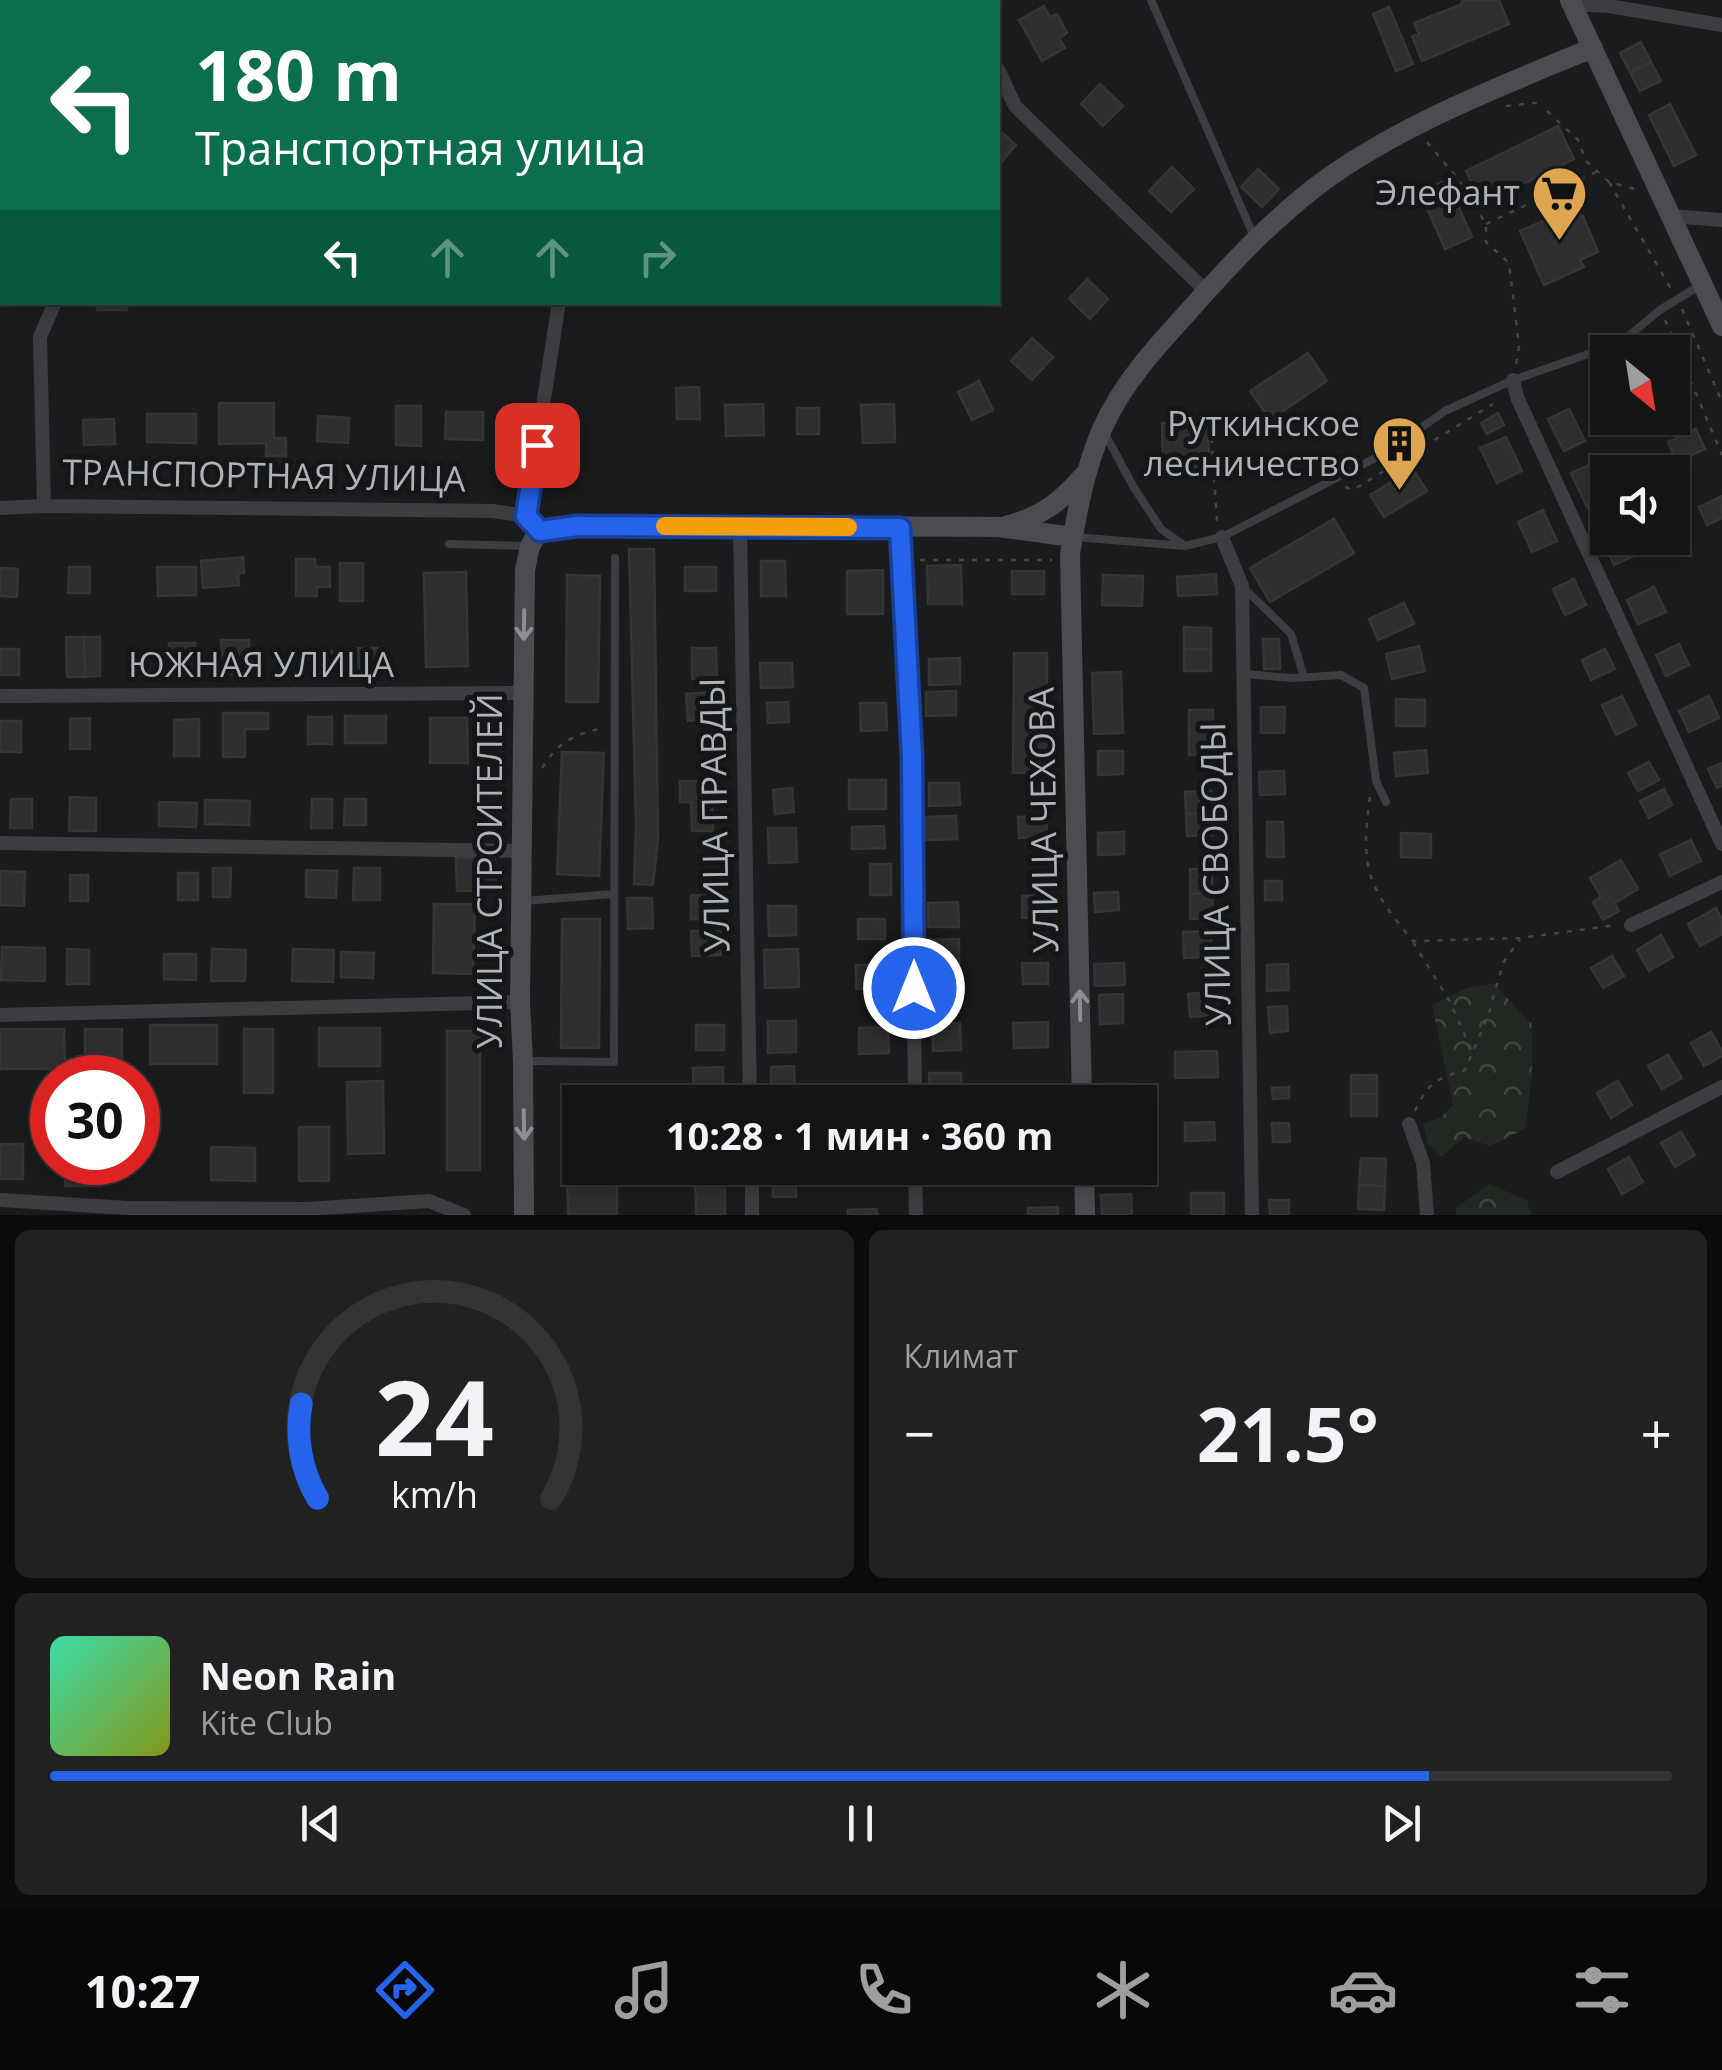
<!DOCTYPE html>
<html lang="ru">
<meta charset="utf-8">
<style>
body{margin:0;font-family:"Open Sans",sans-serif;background:#212122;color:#f1f3f6;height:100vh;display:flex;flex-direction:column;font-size:38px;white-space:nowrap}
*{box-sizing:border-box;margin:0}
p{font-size:32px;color:#9d9ea0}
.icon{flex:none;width:55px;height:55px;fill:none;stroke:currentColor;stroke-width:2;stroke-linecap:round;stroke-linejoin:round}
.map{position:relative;height:1215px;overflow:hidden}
.drawer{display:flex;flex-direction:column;gap:15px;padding:15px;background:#0b0b0c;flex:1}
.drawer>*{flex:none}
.guide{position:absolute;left:0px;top:0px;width:1000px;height:305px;box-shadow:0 5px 15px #0003,0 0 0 2px #333334;background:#0b6e4f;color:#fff;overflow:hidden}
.needle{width:65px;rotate:150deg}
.controls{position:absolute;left:1590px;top:335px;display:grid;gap:20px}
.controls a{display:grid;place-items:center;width:100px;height:100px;border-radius:0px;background:#141415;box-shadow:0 5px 15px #0003,0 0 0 2px #333334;font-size:50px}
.speed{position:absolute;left:30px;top:1055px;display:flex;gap:20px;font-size:50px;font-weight:700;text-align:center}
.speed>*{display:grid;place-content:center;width:130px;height:130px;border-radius:50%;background:#141415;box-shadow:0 5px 15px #0003,0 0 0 2px #333334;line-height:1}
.speed .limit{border:15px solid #d22;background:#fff;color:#111}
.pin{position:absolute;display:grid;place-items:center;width:85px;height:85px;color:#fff;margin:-42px;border-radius:20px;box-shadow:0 5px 15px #0006}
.me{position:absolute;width:110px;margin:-55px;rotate:0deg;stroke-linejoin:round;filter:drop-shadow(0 0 8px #0008)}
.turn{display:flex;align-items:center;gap:35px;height:210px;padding:0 30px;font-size:45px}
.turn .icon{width:130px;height:130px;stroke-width:2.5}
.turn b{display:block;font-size:70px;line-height:85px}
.lanes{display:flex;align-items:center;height:95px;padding:0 30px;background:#0003;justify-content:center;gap:50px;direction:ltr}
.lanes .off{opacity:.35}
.big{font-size:75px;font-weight:700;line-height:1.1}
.drawer .card{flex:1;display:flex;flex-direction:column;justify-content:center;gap:15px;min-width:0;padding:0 35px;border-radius:15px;background:#212122}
.drawer .dial{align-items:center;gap:0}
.dial svg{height:260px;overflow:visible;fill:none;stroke:#333334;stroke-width:7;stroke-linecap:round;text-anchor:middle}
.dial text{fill:#f1f3f6;stroke:none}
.song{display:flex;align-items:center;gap:30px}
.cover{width:120px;height:120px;border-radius:15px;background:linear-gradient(135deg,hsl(160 70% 55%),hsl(70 70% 35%))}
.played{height:10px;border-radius:5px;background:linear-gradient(90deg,#2563eb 85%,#333334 85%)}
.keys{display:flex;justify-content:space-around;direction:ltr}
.heat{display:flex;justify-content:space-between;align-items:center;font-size:55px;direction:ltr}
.drawer .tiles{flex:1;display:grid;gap:15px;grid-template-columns:1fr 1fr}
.card:last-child{grid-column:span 2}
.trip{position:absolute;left:562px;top:1085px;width:595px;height:100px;border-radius:0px;background:#141415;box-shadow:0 5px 15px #0003,0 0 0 2px #333334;font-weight:700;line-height:100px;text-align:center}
.tabs{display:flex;height:160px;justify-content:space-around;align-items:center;background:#080808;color:#9d9ea0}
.tabs .icon{width:70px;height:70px}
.tabs .current{color:#2563eb}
.tabs b{font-size:45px;color:#f1f3f6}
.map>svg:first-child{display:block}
.forest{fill:url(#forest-crowns)}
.building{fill:#2e2e30;stroke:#353538;stroke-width:2.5}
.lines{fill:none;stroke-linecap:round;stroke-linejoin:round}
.path{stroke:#424448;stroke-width:2.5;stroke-dasharray:5 8;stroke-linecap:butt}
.lane{stroke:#3c3d41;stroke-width:8}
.street{stroke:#3c3d41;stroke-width:14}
.secondary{stroke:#4a4c51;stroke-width:20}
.oneway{stroke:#8b8f95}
.route-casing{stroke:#184099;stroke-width:25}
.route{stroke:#2563eb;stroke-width:18}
.slow{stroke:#f59e0b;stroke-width:18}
.labels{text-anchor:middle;stroke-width:10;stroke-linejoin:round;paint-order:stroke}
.poi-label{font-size:35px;fill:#aeb3ba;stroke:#151617;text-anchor:end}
.street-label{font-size:35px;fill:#aeb3ba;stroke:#151617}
</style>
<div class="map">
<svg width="1722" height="1215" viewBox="0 0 1722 1215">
<defs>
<pattern id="forest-crowns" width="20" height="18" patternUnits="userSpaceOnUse" patternTransform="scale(2.5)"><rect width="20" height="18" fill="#212721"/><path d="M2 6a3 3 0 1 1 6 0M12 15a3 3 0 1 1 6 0" fill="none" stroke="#3f443f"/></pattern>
</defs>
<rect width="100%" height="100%" fill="#1a1b1c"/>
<path class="forest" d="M1493,983L1532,1024V1077L1525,1129L1490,1146L1464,1137L1442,1156L1428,1145L1423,1124L1441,1117L1453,1105L1432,1005L1467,988Z
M1489,1184L1527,1200L1531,1215H1456V1208Z"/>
<path class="building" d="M1463,0H1499L1509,24L1422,61L1412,36L1419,34L1414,23L1460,5Z
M1044,6L1050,17L1057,14L1067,33L1059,38L1065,48L1042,61L1019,20Z
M1389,7L1413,64L1396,71L1373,14Z
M1641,42L1651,62L1630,72L1620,53Z
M1651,62L1661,81L1640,91L1630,72Z
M1100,84L1123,106L1103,126L1081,104Z
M1670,104L1696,155L1674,166L1649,115Z
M1558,126L1574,159L1482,204L1466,171Z
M998,129L1016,145L998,166Z
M1172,167L1194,189L1171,212L1149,191Z
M1258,169L1279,189L1262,207L1241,187Z
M1,177L2,178V246L0,245Z
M1447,180L1472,237L1445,249L1420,192Z
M1568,210L1583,216L1598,252L1580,260L1584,267L1544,285L1520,231Z
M1087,279L1108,299L1090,319L1069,299Z
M97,302H127V310H97Z
M1032,338L1053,357L1032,380L1011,361Z
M1308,353L1327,381L1270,420L1250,391Z
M979,381L993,410L972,420L958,392Z
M699,387L700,419H677L676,388Z
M219,403H274V438H286V456H266V443L219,444Z
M763,404L764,435L726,436L725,405Z
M894,404L895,442L863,443L861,405Z
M396,406H421V446L396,445Z
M797,408H819V434H797Z
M1569,409L1585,441L1564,451L1548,419Z
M446,412H483V440L445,439Z
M1498,413L1504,425L1487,434L1481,423Z
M147,414H196V443L147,442Z
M318,416L349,418L348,443L317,441Z
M114,419L115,444L84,445L83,420Z
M1208,422L1209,472L1163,473L1162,423Z
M1696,429L1705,449L1677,462L1668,442Z
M1506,437L1522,471L1497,483L1480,448Z
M1598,461L1608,481V497L1587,507L1571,473Z
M1413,469L1427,491L1384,517L1370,495Z
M1722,496V518L1707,525L1699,507Z
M1543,510L1557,541L1532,552L1518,522Z
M1608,517V538H1636L1643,552L1614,565L1594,523Z
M1334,519L1354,553L1270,602L1250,568Z
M629,549H654L658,839L653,885L634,884L636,824Z
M243,557L244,573L238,574L239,585L203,588L201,561Z
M296,559H315V567H330V587H317V596H296Z
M761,561H785L786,596H761Z
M340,563H363V601H340Z
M961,565L962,604H928L927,566Z
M69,567H90V593H68Z
M157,567H196V595L158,596Z
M685,567H716V591H685Z
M0,568L18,569L17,597L0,596Z
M883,570V614H847V571Z
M1012,571H1044V594H1012Z
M466,572L468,666L426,667L424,573Z
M1216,574L1217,594L1178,596L1177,577Z
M567,575L600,576L598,702H566Z
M1103,575L1143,576L1142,606L1102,605Z
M1574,579L1586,605L1565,615L1553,589Z
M1654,587L1666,612L1638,624L1627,600Z
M1404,603L1414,624L1378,640L1369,619Z
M1184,627L1211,628V649H1184Z
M66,637H84L85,677H67Z
M84,637H100V676L85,677Z
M1263,639H1279L1280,669H1264Z
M221,640H249L250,674H222Z
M169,643H195L196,678H169Z
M1679,644L1689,665L1666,676L1656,655Z
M1419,646L1425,671L1392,679L1386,654Z
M358,648H378V678H358Z
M692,648H716L717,678L692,679Z
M0,649H19V675H1Z
M1184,649H1211V671H1184Z
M1605,649L1615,669L1591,680L1582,660Z
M313,651H332V675H313Z
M1014,653H1047V773H1013Z
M960,658V684L929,685V659Z
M760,663H792L793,687L761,688Z
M1121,672L1123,733L1094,734L1092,673Z
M722,691L724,718L688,721L686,694Z
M956,691V715L926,716V692Z
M1622,696L1636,725L1616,735L1602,705Z
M1709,696L1719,718L1689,732L1679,711Z
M1396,699L1425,700V726H1396Z
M788,702L789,722L768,723L767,703Z
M860,703H886L887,730L861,731Z
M1261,707H1285L1284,733H1261Z
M1189,710H1213V733H1189Z
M223,713H268V729H245V757H223Z
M345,716H386V743H345Z
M308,717H332V744H308Z
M90,718V749H70V719Z
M430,718H467L468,763H430Z
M199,719V756H174V720Z
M0,721H21V752H0Z
M711,724H727L728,755L712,756Z
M1189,733H1213V755H1189Z
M1426,750L1428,773L1396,776L1394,753Z
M1098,751H1123V774L1098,775Z
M562,752L604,753L599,876L557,874Z
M1649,762L1659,780L1638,791L1628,773Z
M1722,763V786L1717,788L1708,769Z
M1284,771L1285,794L1260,795L1259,772Z
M849,780H886V809H849Z
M680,781H712L713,831H692L691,802H680Z
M929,783H959L960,805L929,806Z
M792,788L794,812L775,814L773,790Z
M1664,789L1672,805L1649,818L1640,801Z
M1211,791L1212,813L1186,814L1185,792Z
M70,797L96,798V831H69Z
M11,799H32V828H10Z
M312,799H332V828H311Z
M345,799H366V825H344Z
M205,800L250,801L249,825L205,824Z
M159,802L197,803L196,827L159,826Z
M1212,813L1213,835L1187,836L1186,814Z
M956,816L957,839L926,840L925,817Z
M1046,816L1047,837L1019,838L1018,817Z
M1267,822H1283L1284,857H1267Z
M884,826L885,848L852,849V827Z
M768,828H796L797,862L769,863Z
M1124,832V854L1098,855V833Z
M1401,833L1431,834V858L1401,857Z
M1691,840L1701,861L1670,876L1660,854Z
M495,857L496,890L457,891L456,858Z
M1621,860L1638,889L1615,903L1619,911L1603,920L1593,902L1601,897L1590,878Z
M870,864H891V895H870Z
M213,868H231L230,897H213Z
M354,868H380V900H353Z
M1190,869H1212V893L1190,894Z
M306,870L337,871L336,898L306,897Z
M0,871L25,872L24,906L0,905Z
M178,873H198V900H178Z
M70,875H88V901H70Z
M1265,881H1282V900H1265Z
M1118,892L1119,910L1095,912L1094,893Z
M1212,893L1213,918L1190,919V894Z
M691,895L721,896L720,920L691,919Z
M1047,895V917L1022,918V896Z
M627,898H652L653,928L628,929Z
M958,902L959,927H928V903Z
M434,904H475L473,974L433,973Z
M768,906H796V935L769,936Z
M1716,908L1722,919V934L1700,946L1688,924Z
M562,919H600L599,1048H561Z
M858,919H885V939H858Z
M691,931H721V955L692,956Z
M1211,931L1212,957L1184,958L1183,932Z
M1661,935L1673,957L1649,971L1637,950Z
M959,939V967H930L929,940Z
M2,947L45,948V981L1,980Z
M67,949L89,950V984H67Z
M212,949L246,950L245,981H211Z
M293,949L334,950L333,982L292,981Z
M798,949L799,987L765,988L764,950Z
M341,952L374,953L373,978L341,977Z
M164,954H196V980L164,979Z
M1612,956L1624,976L1603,988L1591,968Z
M1022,963H1048V984H1023Z
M1124,963L1125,985L1095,986L1094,964Z
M1288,964L1289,990L1267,991V965Z
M856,965H884V989H856Z
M1216,992L1218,1015L1190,1017L1188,994Z
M1123,994V1023L1100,1024L1099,995Z
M1287,1006L1288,1031L1270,1033L1268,1007Z
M768,1021H796V1052L768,1053Z
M1048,1022V1047L1014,1048L1013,1023Z
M933,1023H960L961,1050L933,1051Z
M150,1025H217V1064H150Z
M696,1025H724V1050H696Z
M888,1027L889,1053L859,1054V1028Z
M319,1028H380V1066H319Z
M0,1029H64L65,1069H0Z
M85,1029H122V1078H85Z
M244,1029H273V1093H244Z
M447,1031H480V1170H447Z
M1711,1032L1722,1051V1056L1704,1066L1691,1043Z
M1217,1051L1218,1077L1175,1078V1052Z
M1668,1055L1682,1078L1662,1089L1648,1066Z
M794,1066L795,1089H771V1067Z
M723,1067V1102H694L693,1068Z
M929,1073H961V1100L930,1101Z
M1351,1075H1377V1094H1351Z
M383,1081L384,1153L348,1154L347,1082Z
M1618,1081L1632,1105L1611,1118L1597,1093Z
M1102,1084H1130L1131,1102H1102Z
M1289,1087V1098L1273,1099L1272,1088Z
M855,1088H887L888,1102H855Z
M771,1089H795V1102H771Z
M1052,1089L1053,1102H1026V1090Z
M566,1092L634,1093L633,1102H580V1121H566Z
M1351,1094H1377V1116H1351Z
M1214,1122L1215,1140L1185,1141V1123Z
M1272,1123H1289L1290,1142H1273Z
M299,1127H329V1181H299Z
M1681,1132L1695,1155L1675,1167L1661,1143Z
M0,1144H23V1179H0Z
M211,1147L255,1148V1181L211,1180Z
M1629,1157L1643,1182L1622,1194L1608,1169Z
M1361,1158L1386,1159L1385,1186L1359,1185Z
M66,1162H101V1186H65Z
M773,1168H796V1176L773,1177Z
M567,1170H617V1214H568Z
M725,1170V1215H696L695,1171Z
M796,1176V1197H773V1177Z
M1359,1185L1385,1186L1384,1210L1358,1209Z
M1191,1193H1224V1215H1191Z
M1131,1194L1132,1215H1102L1101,1195Z
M1269,1200H1289V1215H1270Z
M1058,1207V1215H1028V1208Z
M876,1209L877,1215H848V1210Z"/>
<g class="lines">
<path class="path" d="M1506,106L1544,102
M1547,111L1578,140L1586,161L1609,182L1635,189
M1427,142L1458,179L1486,224V242L1509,263L1519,346L1516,364
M1609,182L1671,289
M1486,224L1596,172
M1682,309L1722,402
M1665,320L1722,455
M1210,412L1217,521
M1345,487L1353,490L1493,404
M920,560H1052
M542,768C559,741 573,735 603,728
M1370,797C1360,868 1367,886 1413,941L1521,938L1616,925
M1413,942L1449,1000L1471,1049
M1415,1111C1428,1083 1435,1079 1465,1070L1488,1016L1503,963L1520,939"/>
<path class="lane" d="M1151,0L1255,239
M571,2L576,0
M1104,432L1133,486L1161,529L1185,546
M1074,537L1185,546L1222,537L1385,453L1445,411L1513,380L1620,343L1660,310L1699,286
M449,544L525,546
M1245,589L1291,634L1304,677
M1243,674L1293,678L1341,675L1364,688L1376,781L1386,802
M524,901L614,894
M523,1061L614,1062L615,558"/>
<path class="street" d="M964,0L965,2
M183,2L184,0
M614,2L615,0
M1572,4L1609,6L1722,25
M998,69L1015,106L1206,291
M1671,216L1722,220
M1513,380L1517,397L1722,844
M44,506L40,337L55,302
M0,508L44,506L493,511L526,516
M532,522L526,516L559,302
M740,526L750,1102
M901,528L912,757L915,1102
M1222,537L1242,586L1252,1215
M0,696L522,693
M0,843L521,851
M1631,925L1722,882
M0,1015L520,1002
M1409,1124L1423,1163L1427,1215
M752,1168V1215
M915,1168L916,1215
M1557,1172L1722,1087
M0,1200L128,1208L306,1209L429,1201L464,1215"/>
<path class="secondary" d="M1570,0L1722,326
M1006,526C1040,517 1061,502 1084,475
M1082,1102L1070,554C1077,511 1085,469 1102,429C1122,384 1155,348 1188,312C1227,268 1267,225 1313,189C1392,128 1500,86 1593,48
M1084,1168L1085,1215
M524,1215L523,1061L520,1002L525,570L530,546L539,531L578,525L999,527L1073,537"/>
</g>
<defs><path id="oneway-shaft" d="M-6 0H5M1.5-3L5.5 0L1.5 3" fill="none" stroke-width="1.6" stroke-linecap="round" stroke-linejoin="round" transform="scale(2.5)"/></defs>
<g class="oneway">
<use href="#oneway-shaft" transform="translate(524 625) rotate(91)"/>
<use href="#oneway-shaft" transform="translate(1080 1005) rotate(-91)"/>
<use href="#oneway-shaft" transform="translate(524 1125) rotate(89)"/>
</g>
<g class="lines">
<defs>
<path id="route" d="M537,445L526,516L540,531L578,526L900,528L912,757L914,988"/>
</defs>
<use href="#route" class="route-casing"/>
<use href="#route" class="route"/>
<path class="slow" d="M665,526L848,527"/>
</g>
<defs>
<symbol id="supermarket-pin" viewBox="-11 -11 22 30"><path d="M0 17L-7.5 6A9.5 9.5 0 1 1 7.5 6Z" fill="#dea551" stroke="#151617"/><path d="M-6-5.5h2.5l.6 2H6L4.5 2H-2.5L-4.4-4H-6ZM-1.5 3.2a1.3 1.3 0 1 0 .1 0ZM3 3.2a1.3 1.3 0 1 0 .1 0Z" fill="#111"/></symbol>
<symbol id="building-pin" viewBox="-11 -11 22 30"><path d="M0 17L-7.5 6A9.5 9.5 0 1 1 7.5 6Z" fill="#dea551" stroke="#151617"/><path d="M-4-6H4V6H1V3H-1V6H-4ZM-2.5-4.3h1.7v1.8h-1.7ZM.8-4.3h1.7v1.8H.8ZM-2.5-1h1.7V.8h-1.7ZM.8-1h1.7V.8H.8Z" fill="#111"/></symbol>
</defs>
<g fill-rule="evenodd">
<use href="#supermarket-pin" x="1528" y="162" width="63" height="86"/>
<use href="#building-pin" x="1368" y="412" width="63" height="86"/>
</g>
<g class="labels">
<g class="poi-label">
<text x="1520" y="205">Элефант</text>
<text x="1360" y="436">Руткинское<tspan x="1360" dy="40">лесничество</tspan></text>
</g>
<g class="street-label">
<text transform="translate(264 476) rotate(1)" y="12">ТРАНСПОРТНАЯ УЛИЦА</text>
<text x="261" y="677">ЮЖНАЯ УЛИЦА</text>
<text transform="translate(715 815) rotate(-91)" y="12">УЛИЦА ПРАВДЫ</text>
<text transform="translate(1044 820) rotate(-91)" y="12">УЛИЦА ЧЕХОВА</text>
<text transform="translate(490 871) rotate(-90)" y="12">УЛИЦА СТРОИТЕЛЕЙ</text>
<text transform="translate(1216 874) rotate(-91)" y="12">УЛИЦА СВОБОДЫ</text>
</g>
</g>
</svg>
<div class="controls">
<a><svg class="needle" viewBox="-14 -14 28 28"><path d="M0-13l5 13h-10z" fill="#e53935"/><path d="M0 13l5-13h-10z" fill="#9d9ea0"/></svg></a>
<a><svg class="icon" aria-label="sound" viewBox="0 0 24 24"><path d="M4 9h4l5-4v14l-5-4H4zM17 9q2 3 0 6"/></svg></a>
</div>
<div class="speed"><div class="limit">30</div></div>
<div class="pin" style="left:537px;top:445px;background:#d93025"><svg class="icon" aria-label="arrive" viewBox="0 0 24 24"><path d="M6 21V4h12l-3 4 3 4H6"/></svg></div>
<svg class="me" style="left:914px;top:988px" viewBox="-20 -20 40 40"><circle r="17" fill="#2563eb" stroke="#fff" stroke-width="3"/><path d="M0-11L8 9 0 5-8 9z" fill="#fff"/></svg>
<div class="trip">10:28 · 1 мин · 360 m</div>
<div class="guide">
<div class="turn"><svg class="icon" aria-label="left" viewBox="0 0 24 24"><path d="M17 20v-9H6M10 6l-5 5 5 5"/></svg><div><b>180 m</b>Транспортная улица</div></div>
<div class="lanes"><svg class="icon" aria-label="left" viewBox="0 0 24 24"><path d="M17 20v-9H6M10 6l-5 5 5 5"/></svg><svg class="icon off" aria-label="ahead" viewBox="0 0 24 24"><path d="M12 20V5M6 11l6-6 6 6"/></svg><svg class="icon off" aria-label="ahead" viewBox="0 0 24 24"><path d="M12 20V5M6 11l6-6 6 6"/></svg><svg class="icon off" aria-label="right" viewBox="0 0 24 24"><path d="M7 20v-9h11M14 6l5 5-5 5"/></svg></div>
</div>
</div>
<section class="drawer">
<div class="tiles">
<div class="card dial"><svg viewBox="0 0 100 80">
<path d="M14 69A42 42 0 1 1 86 69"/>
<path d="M14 69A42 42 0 0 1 9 40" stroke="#2563eb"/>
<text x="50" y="56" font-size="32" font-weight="700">24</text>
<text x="50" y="72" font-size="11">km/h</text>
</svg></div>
<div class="card"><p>Климат</p>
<div class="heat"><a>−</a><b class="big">21.5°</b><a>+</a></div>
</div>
<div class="card">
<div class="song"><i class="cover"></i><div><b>Neon Rain</b><p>Kite Club</p></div></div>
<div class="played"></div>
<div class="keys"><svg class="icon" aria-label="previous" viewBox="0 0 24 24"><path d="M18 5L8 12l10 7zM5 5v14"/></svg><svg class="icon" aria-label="pause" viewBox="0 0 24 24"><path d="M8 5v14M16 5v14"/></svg><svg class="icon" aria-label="next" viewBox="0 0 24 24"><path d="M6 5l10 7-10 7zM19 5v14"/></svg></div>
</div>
</div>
</section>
<nav class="tabs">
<b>10:27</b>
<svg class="icon current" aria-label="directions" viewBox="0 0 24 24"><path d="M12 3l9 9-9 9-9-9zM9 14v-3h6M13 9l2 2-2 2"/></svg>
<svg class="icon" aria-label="music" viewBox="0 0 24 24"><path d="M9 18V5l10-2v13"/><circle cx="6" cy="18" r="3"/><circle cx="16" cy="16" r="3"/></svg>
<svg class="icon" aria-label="phone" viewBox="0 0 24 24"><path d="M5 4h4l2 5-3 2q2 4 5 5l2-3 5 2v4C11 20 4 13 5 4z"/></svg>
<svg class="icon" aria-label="climate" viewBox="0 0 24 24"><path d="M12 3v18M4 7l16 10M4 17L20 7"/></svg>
<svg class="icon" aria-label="car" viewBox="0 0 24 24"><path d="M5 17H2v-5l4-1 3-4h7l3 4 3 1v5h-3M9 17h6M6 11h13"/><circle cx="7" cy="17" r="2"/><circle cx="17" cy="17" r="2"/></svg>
<svg class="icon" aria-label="filters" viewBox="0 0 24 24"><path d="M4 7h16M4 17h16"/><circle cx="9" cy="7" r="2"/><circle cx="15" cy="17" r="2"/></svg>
</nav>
